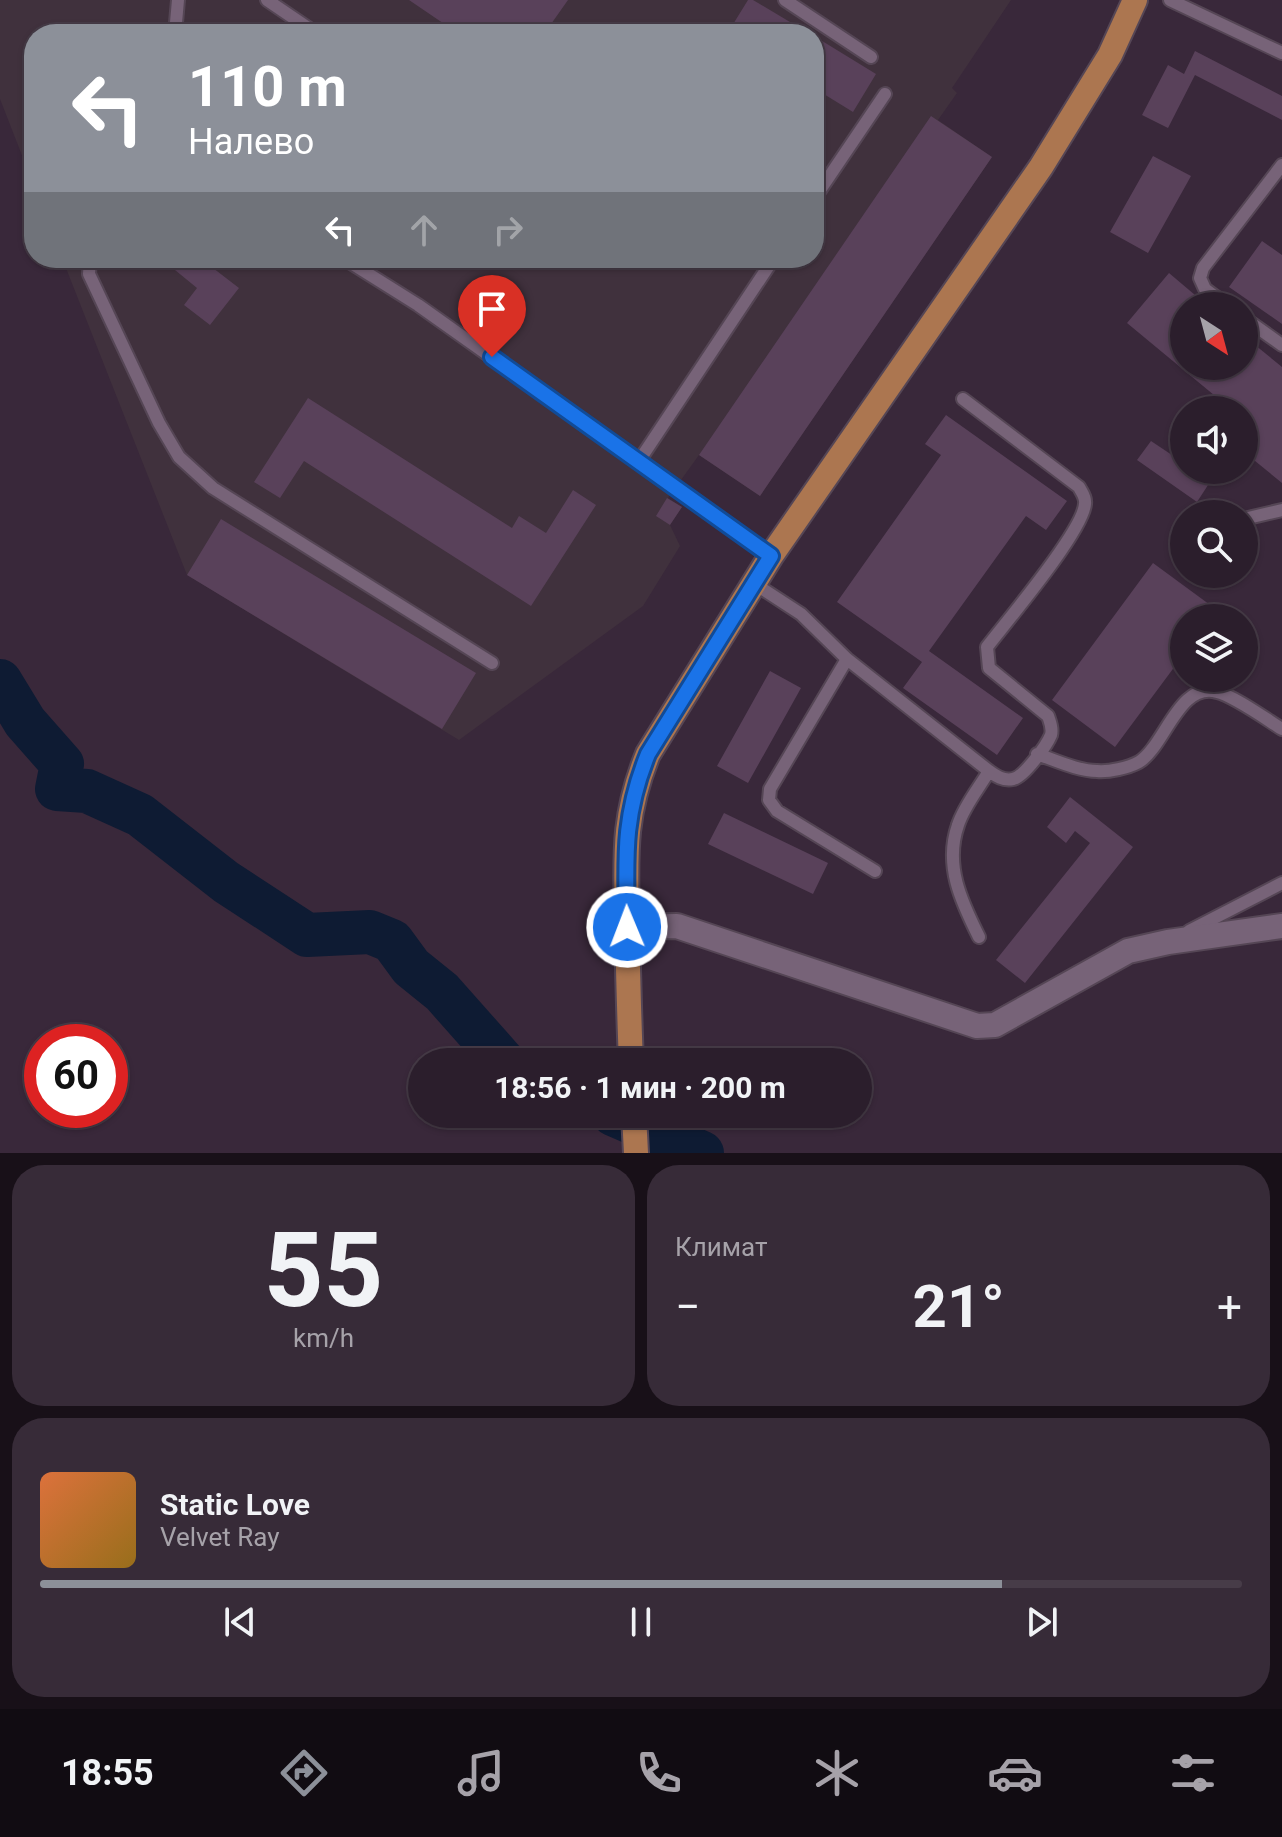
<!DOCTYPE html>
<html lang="ru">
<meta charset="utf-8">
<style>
body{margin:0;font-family:Roboto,sans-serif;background:#372b38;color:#f1f3f6;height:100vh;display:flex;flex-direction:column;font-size:30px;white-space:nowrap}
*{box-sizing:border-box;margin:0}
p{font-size:26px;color:#a6a2a9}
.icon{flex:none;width:44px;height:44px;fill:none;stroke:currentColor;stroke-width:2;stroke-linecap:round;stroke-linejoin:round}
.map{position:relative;height:1153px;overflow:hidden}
.sheet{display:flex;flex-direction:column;gap:12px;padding:12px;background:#181018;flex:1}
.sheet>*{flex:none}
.guide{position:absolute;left:24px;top:24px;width:800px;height:244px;border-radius:32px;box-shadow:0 2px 6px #0004,0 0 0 2px #473c48;background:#8c9099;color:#fff;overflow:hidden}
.needle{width:52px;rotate:144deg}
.fabs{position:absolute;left:1170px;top:292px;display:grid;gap:16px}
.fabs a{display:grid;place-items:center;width:88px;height:88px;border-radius:50%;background:#2b1e2c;box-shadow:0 2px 6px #0004,0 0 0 2px #473c48;font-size:40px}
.speed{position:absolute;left:24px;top:1024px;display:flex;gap:16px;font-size:40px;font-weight:700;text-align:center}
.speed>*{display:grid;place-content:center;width:104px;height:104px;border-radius:50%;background:#2b1e2c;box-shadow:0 2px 6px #0004,0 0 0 2px #473c48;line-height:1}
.speed .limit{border:12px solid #d22;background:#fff;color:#111}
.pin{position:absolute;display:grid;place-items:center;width:68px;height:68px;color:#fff;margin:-82px -34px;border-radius:50% 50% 50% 0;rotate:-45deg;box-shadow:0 0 8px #0007}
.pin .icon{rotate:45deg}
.me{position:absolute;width:88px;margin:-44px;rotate:359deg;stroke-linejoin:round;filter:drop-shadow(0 0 6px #0008)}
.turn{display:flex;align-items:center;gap:28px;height:168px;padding:0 32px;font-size:36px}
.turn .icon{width:104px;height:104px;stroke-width:2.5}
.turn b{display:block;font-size:56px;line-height:68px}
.lanes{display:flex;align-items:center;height:76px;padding:0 32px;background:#0003;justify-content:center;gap:40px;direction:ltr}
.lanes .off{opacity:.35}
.big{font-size:60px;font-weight:700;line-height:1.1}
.sheet .card{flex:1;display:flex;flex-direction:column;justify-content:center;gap:12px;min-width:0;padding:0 28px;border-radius:32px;background:#372b38}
.sheet .dial{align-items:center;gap:0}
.dial b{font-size:104px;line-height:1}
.song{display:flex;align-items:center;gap:24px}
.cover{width:96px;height:96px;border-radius:12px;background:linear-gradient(135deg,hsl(20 70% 55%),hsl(40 70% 35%))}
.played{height:8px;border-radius:4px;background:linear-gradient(90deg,#8c9099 80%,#473c48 80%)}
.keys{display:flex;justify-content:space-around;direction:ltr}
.heat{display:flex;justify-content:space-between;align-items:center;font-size:44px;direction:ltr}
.sheet .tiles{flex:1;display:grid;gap:12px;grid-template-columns:1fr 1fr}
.card:last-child{grid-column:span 2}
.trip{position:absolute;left:408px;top:1048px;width:464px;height:80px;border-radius:40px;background:#2b1e2c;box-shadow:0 2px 6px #0004,0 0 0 2px #473c48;font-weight:700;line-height:80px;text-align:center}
.menu{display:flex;height:128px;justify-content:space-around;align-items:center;background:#110c12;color:#a6a2a9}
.menu .icon{width:56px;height:56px}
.menu .current{color:#8c9099}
.menu b{font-size:36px;color:#f1f3f6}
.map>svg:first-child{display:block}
.industrial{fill:#40313d}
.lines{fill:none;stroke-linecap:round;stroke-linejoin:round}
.river{stroke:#0e1b33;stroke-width:44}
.building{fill:#59415a}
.lane-casing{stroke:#554655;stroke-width:16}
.street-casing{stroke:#554655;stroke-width:28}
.primary-casing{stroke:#554655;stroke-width:28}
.lane{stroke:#776378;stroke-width:12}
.street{stroke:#776378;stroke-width:24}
.primary{stroke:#ac7650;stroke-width:24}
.route-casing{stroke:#114b97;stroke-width:20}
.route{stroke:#1a73e8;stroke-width:14}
</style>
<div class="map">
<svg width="1282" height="1153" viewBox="0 0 1282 1153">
<rect width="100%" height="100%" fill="#39283a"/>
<path class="industrial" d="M0,0H1011L952,88L957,93L938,120L992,157L760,496L699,455L668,498L682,507L670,525L680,546L643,606L459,740L187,575L62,258H814V34H34V186L0,99Z"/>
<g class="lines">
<path class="river" d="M0,681L25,722L62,764L57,789L87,791L140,815L226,882L307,935L370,932L392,941L411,967L442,992L504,1062
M613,1114L702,1153"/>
</g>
<path class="building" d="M409,0H568L544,34H459Z
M748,0H753L810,34H727Z
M814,36L876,74L853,112L814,88Z
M1195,51L1282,96V120L1195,75L1168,128L1142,115L1168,65L1184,74Z
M931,116L992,157L760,496L699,455Z
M1153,156L1191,176L1148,253L1110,232Z
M1262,241L1282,255V324L1229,287Z
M185,258H200L239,288L210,325L184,305L197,288L175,270Z
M1169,273L1208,306H1184V366H1244V336L1282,367V483L1244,452V447L1257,431L1244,420V410H1232L1127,323Z
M308,398L512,528L519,516L546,533L573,490L596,505L531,606L304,461L280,498L254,482Z
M946,415L1067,501L1046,530L1026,516L929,651L1023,718L997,755L903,688L922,662L837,602L941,455L925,444Z
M1151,441L1184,463V470H1194L1210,482L1197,502L1137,460Z
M667,498L682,507L670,525L656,516Z
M221,519L476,673L442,729L187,575Z
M1153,563L1217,610L1211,618H1184V654L1115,747L1052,700Z
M770,671L801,688L748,783L717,766Z
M1070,797L1133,847L1025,983L996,960L1090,843L1075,831L1066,843L1047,827Z
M724,813L828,863L813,894L708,844Z"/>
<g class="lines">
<defs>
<path id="lane" d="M267,0L317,34
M785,0L871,57
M1170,0L1282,53
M175,34L178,0
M814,199L885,94
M90,258L89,274L159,423L179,457L213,488L492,663
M343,258L418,305L771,556
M1228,306L1205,289L1200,278L1203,268L1282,165
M1244,318L1282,345
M639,461L774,258
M1248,518L1282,510
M755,584L801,614L847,659L989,771C996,776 1003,781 1013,779C1024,777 1047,745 1051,735C1053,728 1050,722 1048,716L989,668L987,647C1007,621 1083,531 1085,504C1086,497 1082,493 1079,487L963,399
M847,659L770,789L769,800L777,811L875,871
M1037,754C1055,760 1078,771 1097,771C1109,772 1128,768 1139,762C1165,746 1179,681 1217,692C1234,696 1266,719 1282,729
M1189,931L1282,883
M979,937C961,901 944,865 958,825C964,806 979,788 989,771"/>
<path id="street" d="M627,927L677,926L977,1026L995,1025L1128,951L1168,942L1282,926"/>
<path id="primary" d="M631,1062C629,1016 628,971 627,925C626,858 622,818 648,754L771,556L1041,167L1110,55L1135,0
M634,1114L636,1153"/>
</defs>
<use href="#lane" class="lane-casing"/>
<use href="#street" class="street-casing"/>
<use href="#primary" class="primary-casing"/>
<use href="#lane" class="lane"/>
<use href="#street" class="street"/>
<use href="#primary" class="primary"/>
</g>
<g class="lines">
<defs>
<path id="route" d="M492,357L771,556L648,754C622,818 626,860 627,927"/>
</defs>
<use href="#route" class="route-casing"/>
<use href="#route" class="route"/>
</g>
</svg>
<div class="fabs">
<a><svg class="needle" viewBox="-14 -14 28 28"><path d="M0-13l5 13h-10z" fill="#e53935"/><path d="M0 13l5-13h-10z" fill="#a6a2a9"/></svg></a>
<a><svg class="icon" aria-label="sound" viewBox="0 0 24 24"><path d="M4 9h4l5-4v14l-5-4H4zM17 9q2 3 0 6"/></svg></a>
<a><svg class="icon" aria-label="search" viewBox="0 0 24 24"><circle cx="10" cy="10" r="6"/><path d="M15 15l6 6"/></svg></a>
<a><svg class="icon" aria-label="layers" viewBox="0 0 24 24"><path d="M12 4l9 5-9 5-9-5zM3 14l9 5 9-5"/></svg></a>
</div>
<div class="speed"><div class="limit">60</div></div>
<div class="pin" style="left:492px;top:357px;background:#d93025"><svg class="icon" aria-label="arrive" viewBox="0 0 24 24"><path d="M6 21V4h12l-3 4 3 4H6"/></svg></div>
<svg class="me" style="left:627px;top:927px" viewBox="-20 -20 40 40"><circle r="17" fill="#1a73e8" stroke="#fff" stroke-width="3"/><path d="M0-11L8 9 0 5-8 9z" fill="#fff"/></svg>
<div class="trip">18:56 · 1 мин · 200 m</div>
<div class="guide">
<div class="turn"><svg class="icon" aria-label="left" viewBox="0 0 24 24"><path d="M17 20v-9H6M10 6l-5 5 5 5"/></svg><div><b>110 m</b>Налево</div></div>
<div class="lanes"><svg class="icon" aria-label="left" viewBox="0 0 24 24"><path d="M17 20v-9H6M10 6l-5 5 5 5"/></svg><svg class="icon off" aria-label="ahead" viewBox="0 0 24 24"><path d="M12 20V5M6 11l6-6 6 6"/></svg><svg class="icon off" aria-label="right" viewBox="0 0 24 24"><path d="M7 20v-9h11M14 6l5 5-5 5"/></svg></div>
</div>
</div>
<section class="sheet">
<div class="tiles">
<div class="card dial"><b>55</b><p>km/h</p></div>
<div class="card"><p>Климат</p>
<div class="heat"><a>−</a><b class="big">21°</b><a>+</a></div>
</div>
<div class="card">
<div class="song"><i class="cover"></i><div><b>Static Love</b><p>Velvet Ray</p></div></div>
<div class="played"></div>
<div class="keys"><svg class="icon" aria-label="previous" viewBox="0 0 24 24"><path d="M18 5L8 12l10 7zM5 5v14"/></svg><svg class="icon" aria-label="pause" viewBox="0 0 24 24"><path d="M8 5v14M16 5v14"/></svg><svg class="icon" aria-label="next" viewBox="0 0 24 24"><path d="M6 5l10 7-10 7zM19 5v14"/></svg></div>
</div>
</div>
</section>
<nav class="menu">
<b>18:55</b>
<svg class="icon current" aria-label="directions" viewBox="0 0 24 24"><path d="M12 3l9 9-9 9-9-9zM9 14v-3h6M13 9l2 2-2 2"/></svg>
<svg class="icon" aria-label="music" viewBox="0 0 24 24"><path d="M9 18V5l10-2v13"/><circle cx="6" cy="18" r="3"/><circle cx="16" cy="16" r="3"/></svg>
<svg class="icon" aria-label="phone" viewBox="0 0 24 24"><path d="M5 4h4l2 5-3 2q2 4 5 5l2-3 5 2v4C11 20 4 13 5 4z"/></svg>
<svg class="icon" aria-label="climate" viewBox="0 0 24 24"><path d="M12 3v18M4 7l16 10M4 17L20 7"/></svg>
<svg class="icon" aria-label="car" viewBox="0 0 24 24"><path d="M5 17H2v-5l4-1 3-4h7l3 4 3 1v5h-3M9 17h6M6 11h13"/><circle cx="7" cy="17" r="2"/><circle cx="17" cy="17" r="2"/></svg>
<svg class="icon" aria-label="filters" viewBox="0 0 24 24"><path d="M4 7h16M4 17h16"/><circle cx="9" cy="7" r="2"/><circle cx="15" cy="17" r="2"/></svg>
</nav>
